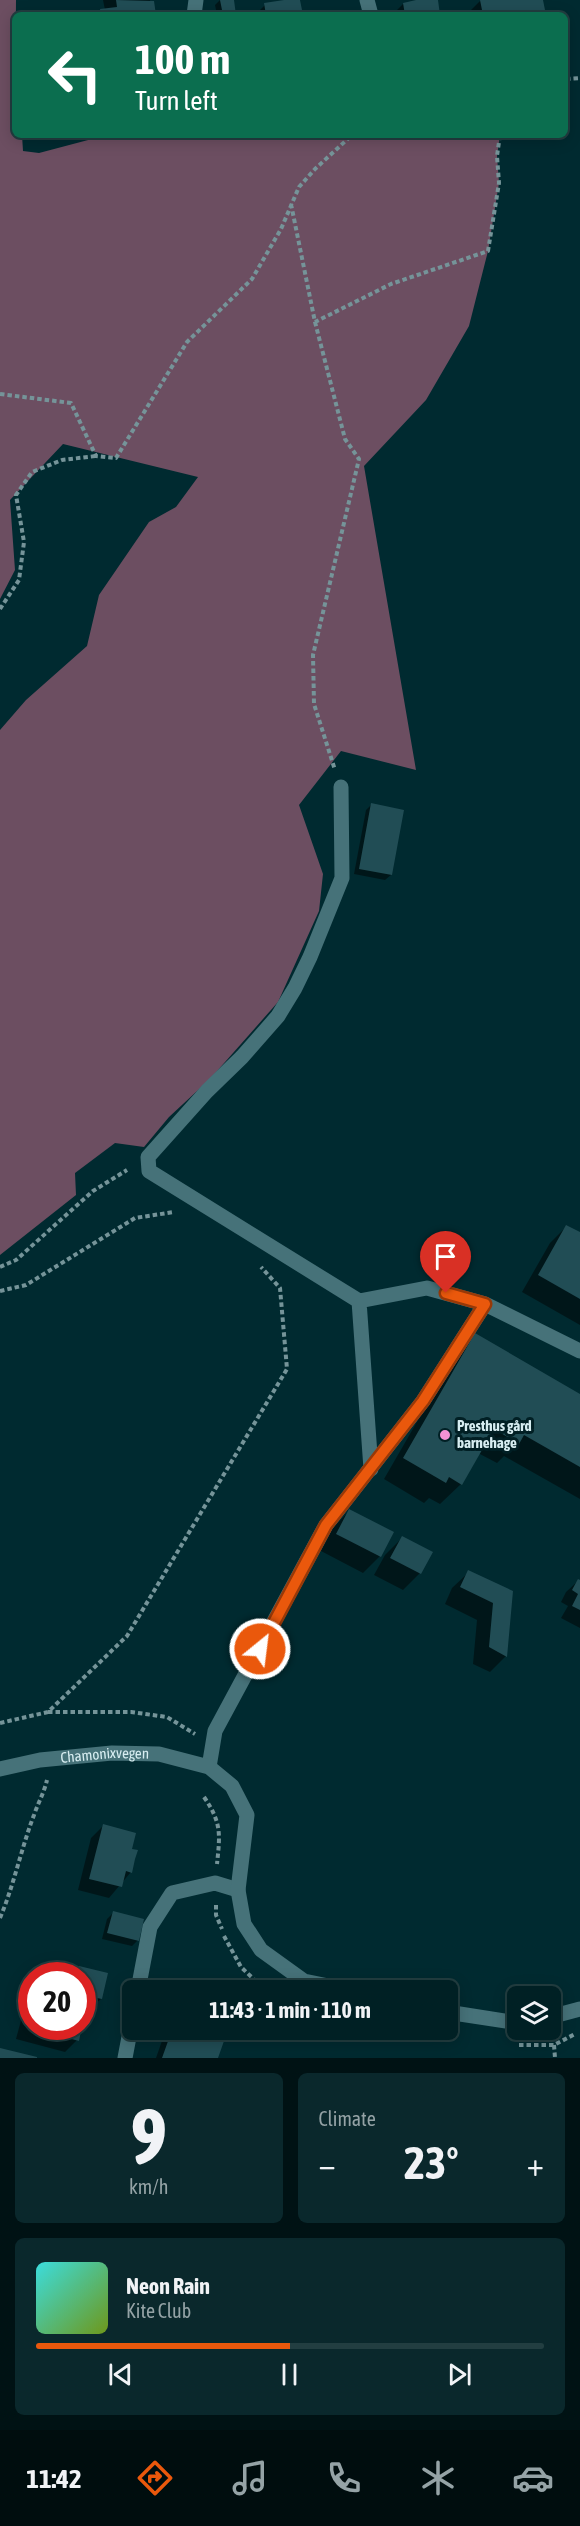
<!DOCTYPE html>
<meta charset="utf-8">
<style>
body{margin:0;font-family:"Asap Condensed",sans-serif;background:#0a282c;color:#f1f3f6;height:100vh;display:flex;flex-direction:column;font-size:22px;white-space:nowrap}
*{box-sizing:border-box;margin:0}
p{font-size:20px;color:#95a3a6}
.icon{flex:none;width:33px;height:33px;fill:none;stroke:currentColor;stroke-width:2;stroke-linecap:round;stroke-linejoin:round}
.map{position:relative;height:2058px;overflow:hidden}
.details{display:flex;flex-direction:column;gap:15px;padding:15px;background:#001214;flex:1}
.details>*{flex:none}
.guide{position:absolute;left:12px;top:12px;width:556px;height:126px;border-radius:9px;box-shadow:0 3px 15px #0003,0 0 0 2px #223e41;background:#0b6e4f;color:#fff;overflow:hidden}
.fabs{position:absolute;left:507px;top:1986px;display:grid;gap:12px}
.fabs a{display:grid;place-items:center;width:54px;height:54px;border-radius:9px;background:#002024;box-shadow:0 3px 15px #0003,0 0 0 2px #223e41;font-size:30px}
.speed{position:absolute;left:18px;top:1962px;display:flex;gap:12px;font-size:30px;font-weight:700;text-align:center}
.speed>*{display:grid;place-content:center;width:78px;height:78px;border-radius:50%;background:#002024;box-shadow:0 3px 15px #0003,0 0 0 2px #223e41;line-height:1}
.speed .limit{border:9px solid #d22;background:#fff;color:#111}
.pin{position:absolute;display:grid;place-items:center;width:51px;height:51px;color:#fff;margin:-62px -26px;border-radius:50% 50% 50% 0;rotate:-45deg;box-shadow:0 0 6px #0007}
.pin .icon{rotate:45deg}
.me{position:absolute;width:66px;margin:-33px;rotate:29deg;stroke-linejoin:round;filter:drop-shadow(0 0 4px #0008)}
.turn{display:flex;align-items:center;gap:21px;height:126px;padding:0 24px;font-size:27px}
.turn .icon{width:78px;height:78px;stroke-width:2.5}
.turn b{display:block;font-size:42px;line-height:51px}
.big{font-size:45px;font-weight:700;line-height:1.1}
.details .tile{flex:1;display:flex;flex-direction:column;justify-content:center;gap:9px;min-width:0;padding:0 21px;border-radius:9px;background:#0a282c}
.details .dial{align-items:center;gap:0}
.dial b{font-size:78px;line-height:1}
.song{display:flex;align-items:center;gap:18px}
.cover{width:72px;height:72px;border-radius:9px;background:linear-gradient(135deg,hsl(180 70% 55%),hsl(80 70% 35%))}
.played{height:6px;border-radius:3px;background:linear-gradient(90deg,#ea580c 50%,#223e41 50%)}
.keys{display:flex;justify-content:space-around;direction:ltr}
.heat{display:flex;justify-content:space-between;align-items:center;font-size:33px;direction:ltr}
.details .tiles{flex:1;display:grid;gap:15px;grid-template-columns:1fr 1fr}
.tile:last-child{grid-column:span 2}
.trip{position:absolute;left:122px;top:1980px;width:336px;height:60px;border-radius:9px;background:#002024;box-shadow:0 3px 15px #0003,0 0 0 2px #223e41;font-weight:700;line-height:60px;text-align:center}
.tab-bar{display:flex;height:96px;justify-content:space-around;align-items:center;background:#000d0e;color:#95a3a6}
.tab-bar .icon{width:42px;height:42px}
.tab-bar .active{color:#ea580c}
.tab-bar b{font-size:27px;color:#f1f3f6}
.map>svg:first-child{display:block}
.forest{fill:#6c4e61}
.shadow{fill:#0007}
.building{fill:#214d55}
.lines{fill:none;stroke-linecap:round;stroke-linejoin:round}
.path{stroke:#759499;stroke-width:4;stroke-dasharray:4.5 3;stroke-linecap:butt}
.service{stroke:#467279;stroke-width:15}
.minor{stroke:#467279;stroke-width:15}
.tertiary{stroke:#467279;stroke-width:15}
.route-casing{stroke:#983908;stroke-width:15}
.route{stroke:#ea580c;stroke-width:10}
.poi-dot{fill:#f491d4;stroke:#011f24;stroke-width:2}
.labels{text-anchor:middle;stroke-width:6;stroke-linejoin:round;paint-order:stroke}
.poi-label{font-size:15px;font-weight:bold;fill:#d7edf1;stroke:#011f24;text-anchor:start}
.street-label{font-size:15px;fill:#d7edf1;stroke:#011f24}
</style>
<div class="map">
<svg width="580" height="2058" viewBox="0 0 580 2058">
<rect width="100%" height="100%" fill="#002a30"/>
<path class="forest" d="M0,0H16L15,135H22L23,151L39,153L107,135H500L497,156L499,183L488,251L469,326L426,400L364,466L416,770L341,751L299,805L323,874L319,911L278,1002L210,1079L169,1117L144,1147L115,1143L75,1173L76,1195L0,1255V730L26,700L87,646L99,595L149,522L176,507L198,477L63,444L10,500L15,570L0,599Z"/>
<path class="shadow" d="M103,0H150L154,15H96L105,10Z
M220,0H232L234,15H217L215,5Z
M299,0L301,15H255L265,5Z
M423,0H436L439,15H392L403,4Z
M481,0H541L543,9L537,15H470L469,12Z
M371,805L391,875L385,880L354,874L366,810Z
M567,1226L580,1234V1325L522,1292L550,1243Z
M475,1335L580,1395V1499L504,1456L497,1463L478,1453L461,1484L440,1504L429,1498L424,1503L384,1479L455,1356Z
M349,1511L380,1556L363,1573L321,1551L333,1528Z
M402,1538L420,1573L403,1590L374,1575L385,1555Z
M469,1572L511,1592L506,1656L490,1672L473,1664L477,1620L445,1604L452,1588Z
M578,1581H580V1628L561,1618L568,1606L561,1602L566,1592Z
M103,1826L130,1850L131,1872L109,1898L78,1890L91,1838Z
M113,1913L138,1940L132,1946L102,1939L107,1919Z
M79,1967L101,1999L95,2004L87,2002L82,2019V1976H73Z
M32,1997V2026L77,2040L65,2052L16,2039L26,2002Z
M171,2030H187L208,2035L217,2058H156L163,2038Z"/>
<path class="building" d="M116,0L154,1L156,15H101L100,9L117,7Z
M220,0H234L236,15H223Z
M284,0H300L303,15H266L264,3Z
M416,0H438L440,15H405L403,3Z
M480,0H543L545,10L518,15H483Z
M371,803L404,810L392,875L359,869Z
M566,1225L580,1232V1299L538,1275Z
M475,1333L580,1394V1467L524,1435L519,1444L494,1429L462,1485L449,1477L446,1483L403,1458Z
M349,1509L394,1532L381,1557L336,1534Z
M402,1536L433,1552L421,1574L390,1558Z
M468,1570L513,1591L507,1657L489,1647L493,1603L460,1587Z
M578,1579L580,1580V1610L572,1606L578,1594L572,1590Z
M103,1824L136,1833L132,1849L138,1850L135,1859L132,1873L126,1871L122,1887L89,1879Z
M113,1911L144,1919L139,1941L107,1933Z
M79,1966L108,1973L102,1999L82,1995V1976H76Z
M82,2000L88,2002L83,2022H82Z
M31,2014L32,2026H82L79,2041L26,2027Z
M172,2030H195L224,2041L218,2058H162Z
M0,2048L37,2057V2058H0Z"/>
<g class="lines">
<path class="path" d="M566,79L580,78
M291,204L315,322L391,284L488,251L499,183L497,156L500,135
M315,322L345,439L359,459L313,655L314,704L335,770
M0,394L71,403L96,456L116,458L187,342L252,279L281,229L299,187L315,169L352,135
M0,609L19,580L24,542L16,495L32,472L62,460L96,456
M0,1267L16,1260L93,1191L127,1170
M0,1291L26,1285L135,1218L174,1212
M48,1712H131L167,1717L195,1734
M0,1723L48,1712L127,1636L287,1369L280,1288L261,1267
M204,1797C222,1823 220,1835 217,1864
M216,1905V1915L222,1929
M0,1918C14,1885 21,1849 34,1815C38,1803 44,1793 47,1780
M224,1936L241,1967L265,1990
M424,2030L438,2032
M519,2045H554L575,2034
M554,2045L555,2058"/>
<path class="service" d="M367,0L371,15
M341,787L342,878L310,957L295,988L278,1016L242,1057L207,1091L148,1157L149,1171L359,1301L427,1288L485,1304
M359,1301L371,1469
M209,1767L215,1731L326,1525L423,1401L485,1304L580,1351"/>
<path class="minor" d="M194,15L196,0
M138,1990L150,1927L172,1893L215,1883L238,1890
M125,2058L132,2021"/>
<g class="tertiary">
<path id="s1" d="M0,1769L40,1760L112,1753L159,1754L209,1767L232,1786L247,1815L238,1890L244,1924L261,1950L304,1981L348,1990"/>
<path d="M447,2012L518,2023"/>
<path d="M550,2017L580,2009"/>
</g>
</g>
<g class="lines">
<defs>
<path id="route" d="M260,1649L326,1525L423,1401L485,1304L446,1293"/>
</defs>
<use href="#route" class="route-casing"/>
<use href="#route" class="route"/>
</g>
<circle class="poi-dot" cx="445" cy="1435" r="6"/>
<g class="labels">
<g class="poi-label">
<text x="457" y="1431">Presthus gård<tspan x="457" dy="17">barnehage</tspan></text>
</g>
<g class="street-label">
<text dy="5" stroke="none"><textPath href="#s1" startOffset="106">Chamonixvegen</textPath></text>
</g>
</g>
</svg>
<div class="fabs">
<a><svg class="icon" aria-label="layers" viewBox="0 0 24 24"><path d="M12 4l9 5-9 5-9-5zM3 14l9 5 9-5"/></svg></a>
</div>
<div class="speed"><div class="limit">20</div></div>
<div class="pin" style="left:446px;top:1293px;background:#d93025"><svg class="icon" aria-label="arrive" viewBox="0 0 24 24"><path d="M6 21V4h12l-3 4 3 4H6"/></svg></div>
<svg class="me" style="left:260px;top:1649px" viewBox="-20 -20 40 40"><circle r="17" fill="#ea580c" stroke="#fff" stroke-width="3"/><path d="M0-11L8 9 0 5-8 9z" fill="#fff"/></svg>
<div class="trip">11:43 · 1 min · 110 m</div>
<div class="guide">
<div class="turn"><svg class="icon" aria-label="left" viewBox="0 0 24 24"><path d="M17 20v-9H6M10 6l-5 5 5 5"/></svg><div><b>100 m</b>Turn left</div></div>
</div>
</div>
<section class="details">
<div class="tiles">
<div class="tile dial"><b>9</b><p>km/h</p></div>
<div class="tile"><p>Climate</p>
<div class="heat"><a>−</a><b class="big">23°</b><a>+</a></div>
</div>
<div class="tile">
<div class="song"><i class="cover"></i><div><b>Neon Rain</b><p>Kite Club</p></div></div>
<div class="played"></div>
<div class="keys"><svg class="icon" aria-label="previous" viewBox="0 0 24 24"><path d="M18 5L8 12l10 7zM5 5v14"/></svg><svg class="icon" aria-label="pause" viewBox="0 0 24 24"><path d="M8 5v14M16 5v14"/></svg><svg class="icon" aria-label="next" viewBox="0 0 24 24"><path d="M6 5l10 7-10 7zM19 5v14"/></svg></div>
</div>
</div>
</section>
<nav class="tab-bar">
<b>11:42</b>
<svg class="icon active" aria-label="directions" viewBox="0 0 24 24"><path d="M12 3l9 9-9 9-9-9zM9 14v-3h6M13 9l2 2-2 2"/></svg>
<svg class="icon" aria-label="music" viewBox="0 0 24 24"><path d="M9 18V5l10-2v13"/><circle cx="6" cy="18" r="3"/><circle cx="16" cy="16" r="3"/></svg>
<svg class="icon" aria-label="phone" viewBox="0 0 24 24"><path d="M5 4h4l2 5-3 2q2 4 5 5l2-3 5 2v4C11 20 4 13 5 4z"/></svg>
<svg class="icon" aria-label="climate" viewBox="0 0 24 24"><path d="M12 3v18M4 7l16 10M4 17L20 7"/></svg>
<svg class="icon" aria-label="car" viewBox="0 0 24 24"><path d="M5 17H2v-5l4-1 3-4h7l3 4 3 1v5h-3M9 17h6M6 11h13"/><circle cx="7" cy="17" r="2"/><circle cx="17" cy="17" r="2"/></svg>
</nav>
